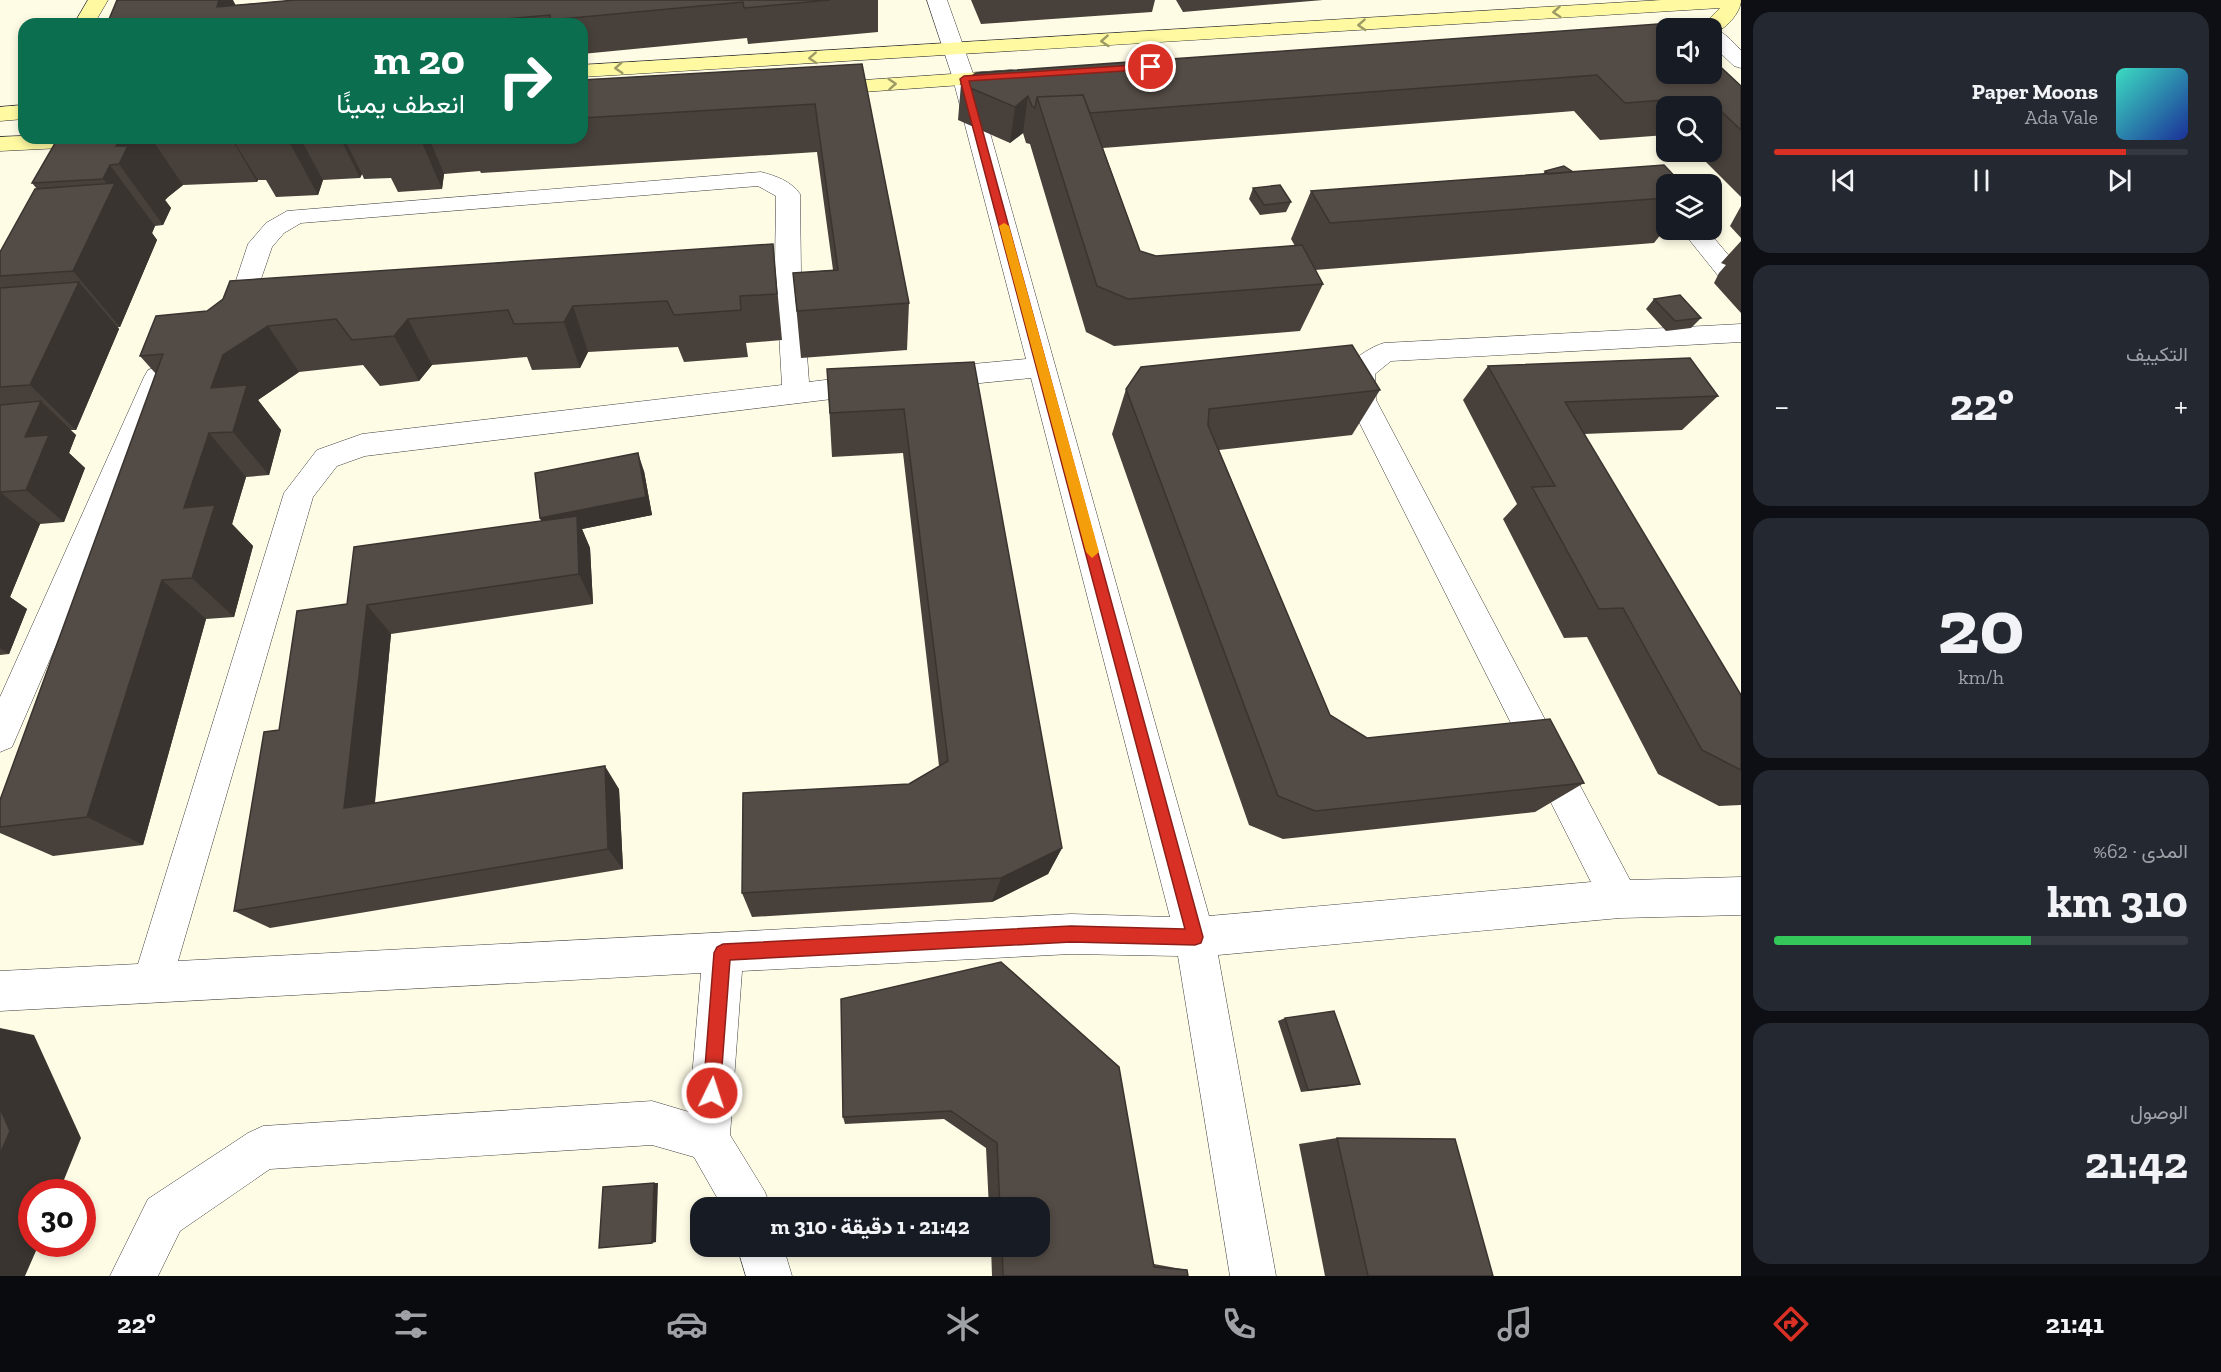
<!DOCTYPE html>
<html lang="ar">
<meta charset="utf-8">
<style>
body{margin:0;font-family:"Zilla Slab",Vazirmatn,serif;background:#242831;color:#f1f3f6;direction:rtl;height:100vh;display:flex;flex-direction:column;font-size:22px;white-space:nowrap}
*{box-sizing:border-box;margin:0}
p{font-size:20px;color:#9ea1a6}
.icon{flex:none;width:33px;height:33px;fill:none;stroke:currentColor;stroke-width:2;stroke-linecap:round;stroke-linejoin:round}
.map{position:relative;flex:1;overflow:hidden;direction:ltr}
.details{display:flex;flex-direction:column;gap:12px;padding:12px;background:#0d0f14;width:480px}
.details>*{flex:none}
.hud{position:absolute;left:18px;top:18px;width:570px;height:126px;border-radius:18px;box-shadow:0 3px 9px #0003;direction:rtl;background:#0b6e4f;color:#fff;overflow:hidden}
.controls{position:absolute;left:1656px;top:18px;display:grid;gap:12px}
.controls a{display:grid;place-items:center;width:66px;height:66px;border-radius:12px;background:#171b24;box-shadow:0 3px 9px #0003;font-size:30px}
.speed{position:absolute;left:18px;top:1179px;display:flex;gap:12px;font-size:30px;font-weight:700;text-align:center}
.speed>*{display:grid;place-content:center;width:78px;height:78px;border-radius:50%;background:#171b24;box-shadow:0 3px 9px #0003;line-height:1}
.speed .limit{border:9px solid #d22;background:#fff;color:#111}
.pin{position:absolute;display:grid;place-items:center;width:51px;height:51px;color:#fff;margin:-26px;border:3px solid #fff;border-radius:50%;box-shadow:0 2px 6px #0007}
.me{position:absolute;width:66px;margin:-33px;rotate:4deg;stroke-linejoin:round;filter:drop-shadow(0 0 4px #0008)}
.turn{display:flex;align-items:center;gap:21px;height:126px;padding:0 24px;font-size:27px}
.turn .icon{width:78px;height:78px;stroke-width:2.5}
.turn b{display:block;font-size:42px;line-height:51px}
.big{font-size:45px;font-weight:800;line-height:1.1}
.details .card{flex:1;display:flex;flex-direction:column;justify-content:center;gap:9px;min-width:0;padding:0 21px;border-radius:18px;background:#242831}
.details .dial{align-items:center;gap:0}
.dial b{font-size:78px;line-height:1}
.song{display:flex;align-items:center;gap:18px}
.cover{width:72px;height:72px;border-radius:9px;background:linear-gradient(135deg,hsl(170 70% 55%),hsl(230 70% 35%))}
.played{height:6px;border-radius:3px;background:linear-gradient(90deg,#d93025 85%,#363941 85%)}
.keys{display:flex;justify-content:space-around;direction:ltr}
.heat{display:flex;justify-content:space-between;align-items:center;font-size:33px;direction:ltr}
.charge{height:9px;border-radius:4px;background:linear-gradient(90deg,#34c759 62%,#363941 0)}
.trip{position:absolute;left:690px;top:1197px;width:360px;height:60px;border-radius:18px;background:#171b24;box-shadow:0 3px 9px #0003;font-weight:800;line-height:60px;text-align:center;direction:rtl}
.tabs{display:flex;height:96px;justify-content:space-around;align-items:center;background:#090b0e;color:#9ea1a6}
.tabs .icon{width:42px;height:42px}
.tabs .selected{color:#d93025}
.tabs b{font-size:27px;color:#f1f3f6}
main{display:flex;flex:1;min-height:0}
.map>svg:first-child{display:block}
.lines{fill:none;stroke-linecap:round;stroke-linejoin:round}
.street-casing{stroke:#3d3d3d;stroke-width:1}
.secondary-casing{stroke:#2c2c2c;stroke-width:1}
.street{fill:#fff;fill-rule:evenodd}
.secondary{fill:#fffaa1;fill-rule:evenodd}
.wall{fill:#47403b}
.shaded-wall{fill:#3a3430}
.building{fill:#534b45;stroke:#3a3430;stroke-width:1.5}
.oneway{stroke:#9d9a65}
.route{fill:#d93025;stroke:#8d1f18;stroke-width:1.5}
.slow{fill:#f59e0b}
</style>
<main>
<section class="details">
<div class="card">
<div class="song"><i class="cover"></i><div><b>Paper Moons</b><p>Ada Vale</p></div></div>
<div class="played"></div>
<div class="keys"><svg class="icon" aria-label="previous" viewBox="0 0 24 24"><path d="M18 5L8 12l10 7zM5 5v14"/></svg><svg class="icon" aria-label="pause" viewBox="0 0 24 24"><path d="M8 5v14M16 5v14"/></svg><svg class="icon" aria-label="next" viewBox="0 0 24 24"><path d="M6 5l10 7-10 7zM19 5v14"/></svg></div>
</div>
<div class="card"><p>التكييف</p>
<div class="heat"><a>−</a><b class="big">22°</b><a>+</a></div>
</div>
<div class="card dial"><b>20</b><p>km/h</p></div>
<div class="card"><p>المدى · 62%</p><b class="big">310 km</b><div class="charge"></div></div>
<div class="card"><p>الوصول</p><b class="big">21:42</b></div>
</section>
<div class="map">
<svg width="1741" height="1276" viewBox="0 0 1741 1276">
<rect width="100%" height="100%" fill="#fffce6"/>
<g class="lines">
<defs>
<path id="street" d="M927,0H947L975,79L1209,916L1591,882L1348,400C1348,391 1345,380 1347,371C1350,359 1373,346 1384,343L1741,324V342L1391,361L1375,374L1376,400L1630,880L1741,877V915L1620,918L1218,955L1276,1276H1230L1178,956L1071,954L742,971L730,1135L765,1192L771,1208H723L694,1157L652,1145L270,1169L180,1231L158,1276H110L148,1199L248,1133L263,1126L652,1101L689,1112L701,973L0,1011V971L138,964L284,493L317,450L362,434L782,385L776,282L730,284L721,282L717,276L721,270L775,265L776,196L758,186L301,223L284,233L272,247L249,314L240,317L231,314L227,308L248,244L266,223L287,211L761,172C776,176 791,181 800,194L801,273L809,382L873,374L883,377L887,384L883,391L873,394L365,456L337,466L313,497L178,961L1071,914L1170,917L1031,378L930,388L920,385L916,378L920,371L930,368L1026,359L953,79Z
M1710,28C1723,29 1732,42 1741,50V68L1734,66L1712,45V28Z
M1700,230L1708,231L1741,270V296L1732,293L1687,237L1690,231Z
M158,367L168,370L172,377L12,747L0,752V697L144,377L148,370Z
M737,1246H783L792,1276H746Z"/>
<path id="secondary" d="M88,0H108L94,24H74Z
M1662,0H1741C1741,13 1725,30 1712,34V28H1700L1720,8L582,77V65Z
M1011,70L1019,71L1022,76L1019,81L820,95L812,94L809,89L812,84L820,83Z
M24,105V119L0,121V107Z
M24,136V138H134L131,143L123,145L0,151V137Z"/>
</defs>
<use href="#street" class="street-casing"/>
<use href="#secondary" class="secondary-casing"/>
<use href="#street" class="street"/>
<use href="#secondary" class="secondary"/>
</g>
<path class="wall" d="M295,0H878V32L748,44L747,38L582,54V24H107L235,5Z
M971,0H1155L1152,12L981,24Z
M1176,0H1323L1183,12Z
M1672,23L1741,86V197L1696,152H1712V106H1666V135L1600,140L1574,111L1103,148L1140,251L1156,256L1295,246L1291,239L1311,191L1543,174L1545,171L1573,172L1666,184V228L1654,243L1315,270L1323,284L1300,331L1114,346L1086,332L1030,144L1026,143L1023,133L1010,143L958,120L961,84Z
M862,64L909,303L907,350L801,358L793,273L833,270L817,152L481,173L480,171L444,174L442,189L398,192L391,178L364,179L362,174L360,178L323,180L318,195L276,197L266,180H258L257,182L183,185L168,197L165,200L171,208L163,225L155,226L152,233L157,240L120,327H118L119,329L76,430H70L76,435L69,453L85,468L64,522L40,524L10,597L27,609L9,654L0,655V252L37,189L32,183L58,138H420L422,141L420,138H582V80Z
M1253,188L1291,202L1286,212L1260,215L1249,199Z
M1741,206V238L1730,226Z
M1741,241V313L1714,283L1719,273L1726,265L1721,263Z
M773,244L782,340L746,343L748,357L684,362L678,347L588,352L580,368L532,370L527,357L432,365L419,381L380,386L363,365L299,372L258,400L281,430L269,475L246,477L232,524L253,546L234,617L206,619L143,845L53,856L0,833V827L156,374L140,356L207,311Z
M1654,299L1701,318L1691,328L1666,331L1646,309Z
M974,362L1062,848L1048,874L992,902L752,917L742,893L909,784L939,766L903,453L832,457L827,369Z
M1488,366L1718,396L1682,430L1584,434L1741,695V805L1719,806L1658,774L1587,637L1564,638L1503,519L1517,504L1463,400Z
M1126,389L1380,390L1352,435L1219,450L1330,715L1367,738L1584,783L1535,812L1283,839L1249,825L1112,434Z
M644,471L652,515L582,529L590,548L593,604L391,634L375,803L619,789L623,869L270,928L234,911L279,730L347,604L541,521L540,518Z
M841,999L1154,1264L1187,1270L1188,1276H992L991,1246H1040V1208H989L986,1148L944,1119L845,1124L843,1117Z
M1285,1018L1360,1084L1351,1086L1301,1092L1278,1021Z
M1337,1138L1493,1276H1325L1299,1144Z"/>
<path class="shaded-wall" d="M138,0H233L244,21Z
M1028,96L1023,133L1010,143L1015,107Z
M123,138H151L183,185L168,197L165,200L171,208L163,225L119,164L116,146Z
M231,138H232L258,180L257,182Z
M287,138H300L323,180L318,195Z
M340,138H344L362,174L360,178Z
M420,138H429L444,174L442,189Z
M110,165L155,226L152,233L157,240L120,327L73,271L112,190L103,179Z
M79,282L119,329L76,430L30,385Z
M573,306L588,352L580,368L564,322Z
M408,319L432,365L419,381L394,336Z
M268,326L299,372L258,400L281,430L269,475L233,432L211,388L223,355Z
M41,401L76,435L69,453L85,468L64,522L26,490L25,437Z
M209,433L246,477L232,524L253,546L234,617L192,578L184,508Z
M638,453L644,471L652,515L582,529L590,548L593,604L579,574L548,535L540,518Z
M0,492L40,524L10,597L27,609L9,654L0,648Z
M162,580L206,619L143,845L87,817Z
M367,605L391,634L372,829L344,808Z
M605,766L619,789L623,869L608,849Z
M1062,848L1048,874L992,902L1001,878Z
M0,1028L34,1035L81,1138L59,1192H32V1244H39L25,1276H0Z
M654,1183H658L656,1242L652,1243Z"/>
<path class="building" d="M117,0H219L217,7L295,0H830L744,8L743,2L550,20V15L452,24H450V19L395,24H107Z
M1672,23L1678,28H1666V74H1712V59L1741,86V130L1706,97L1625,103L1597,75L1090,113L1083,95L1037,97L1035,108L1032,106L1028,96L1015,107L961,84L976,73Z
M862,64L909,303L797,311L793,273L838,270L815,104L582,118V80Z
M1083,95L1140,251L1156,256L1302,245L1323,284L1128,299L1097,286L1037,97Z
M58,138H123L116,146H128L119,164L110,165L103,179L32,183Z
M244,138H287L243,140Z
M1664,165L1682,184H1666V198L1330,223L1311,191Z
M1564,166L1573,172L1549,174L1545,171Z
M115,183L73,271L0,276V252L35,189Z
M1280,185L1291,202L1264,205L1253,188Z
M773,244L777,294L740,296L741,310L674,315L667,301L573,306L564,322L514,324L508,310L408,319L394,336L352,340L336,319L268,326L223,355L211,388L247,385L233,432L209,433L184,508L215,505L192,578L162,580L87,817L0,827V800L163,354L140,356L156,316L207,311L223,299L230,281Z
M79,282L30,385L0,387V288Z
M1680,295L1701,318L1675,321L1654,299Z
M1352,345L1380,390L1209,409L1208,425L1330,715L1367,738L1550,719L1584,783L1315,811L1278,796L1126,389L1141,367Z
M1690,358L1718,396L1565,402L1741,695V770L1702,750L1623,608L1599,609L1532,487L1555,486L1488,366Z
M974,362L1062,848L1001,878L742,893L743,793L909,784L948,761L904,409L830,413L827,369Z
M41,401L25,437L49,435L26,490L0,492V493V405Z
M638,453L646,497L540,518L535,473Z
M577,516L579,574L367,605L344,808L605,766L608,849L234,911L264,732L279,730L297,611L347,604L354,547Z
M1001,962L1119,1067L1154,1267L1187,1270L1188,1276H1003L1002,1246H1040V1208H1000L997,1143L951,1111L843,1117L841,999Z
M1334,1011L1360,1084L1308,1090L1285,1018Z
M0,1108L10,1131L0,1154Z
M1337,1138L1455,1139L1493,1276H1368Z
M654,1183L652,1243L599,1248L603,1187Z"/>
<defs><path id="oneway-chevron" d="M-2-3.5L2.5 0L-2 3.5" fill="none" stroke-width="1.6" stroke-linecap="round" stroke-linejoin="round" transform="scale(1.5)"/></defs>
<g class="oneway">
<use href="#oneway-chevron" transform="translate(1557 12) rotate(176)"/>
<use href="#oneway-chevron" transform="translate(1362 25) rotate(176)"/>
<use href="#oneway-chevron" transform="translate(1105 41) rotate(176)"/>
<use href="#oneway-chevron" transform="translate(813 58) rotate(177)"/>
<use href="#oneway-chevron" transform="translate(619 68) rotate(176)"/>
<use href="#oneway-chevron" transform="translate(892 84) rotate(-4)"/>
</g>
<path class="route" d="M1151,64L1156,67L1154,69L969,81L1203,937L1201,943L1195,945L1071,942L730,960L720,1093L718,1099L712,1102L705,1099L703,1093L714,953L717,947L723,944L1071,926L1185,929L960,79L964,76Z"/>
<path class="slow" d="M1004,223L1009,226L1099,552L1092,558L1086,552L999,226Z"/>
</svg>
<div class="controls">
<a><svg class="icon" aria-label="sound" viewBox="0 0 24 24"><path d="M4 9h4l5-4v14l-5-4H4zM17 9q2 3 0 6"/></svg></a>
<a><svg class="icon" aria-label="search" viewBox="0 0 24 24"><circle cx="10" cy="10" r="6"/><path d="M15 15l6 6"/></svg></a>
<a><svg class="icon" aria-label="layers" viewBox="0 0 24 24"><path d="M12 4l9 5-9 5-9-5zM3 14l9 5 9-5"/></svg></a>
</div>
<div class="speed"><div class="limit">30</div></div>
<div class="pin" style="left:1151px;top:67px;background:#d93025"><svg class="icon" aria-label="arrive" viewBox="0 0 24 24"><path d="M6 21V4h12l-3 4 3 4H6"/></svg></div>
<svg class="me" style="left:712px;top:1093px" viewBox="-20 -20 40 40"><circle r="17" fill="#d93025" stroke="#fff" stroke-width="3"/><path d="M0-11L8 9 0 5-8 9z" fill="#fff"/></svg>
<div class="trip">21:42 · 1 دقيقة · 310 m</div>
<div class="hud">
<div class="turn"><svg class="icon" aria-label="right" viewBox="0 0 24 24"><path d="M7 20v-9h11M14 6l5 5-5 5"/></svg><div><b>20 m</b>انعطف يمينًا</div></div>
</div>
</div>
</main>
<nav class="tabs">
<b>21:41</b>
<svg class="icon selected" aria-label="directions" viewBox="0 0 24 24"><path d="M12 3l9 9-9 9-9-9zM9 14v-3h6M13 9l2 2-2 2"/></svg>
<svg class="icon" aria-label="music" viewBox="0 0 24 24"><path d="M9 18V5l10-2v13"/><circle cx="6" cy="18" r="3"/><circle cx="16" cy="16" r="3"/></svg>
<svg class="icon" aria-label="phone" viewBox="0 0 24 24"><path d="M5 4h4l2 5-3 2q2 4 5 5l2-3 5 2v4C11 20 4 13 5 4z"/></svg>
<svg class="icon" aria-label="climate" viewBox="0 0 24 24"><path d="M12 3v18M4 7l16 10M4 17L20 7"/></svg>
<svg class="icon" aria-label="car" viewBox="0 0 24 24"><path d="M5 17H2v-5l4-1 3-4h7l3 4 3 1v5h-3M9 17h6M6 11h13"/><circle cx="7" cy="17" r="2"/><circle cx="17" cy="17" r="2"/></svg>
<svg class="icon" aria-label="filters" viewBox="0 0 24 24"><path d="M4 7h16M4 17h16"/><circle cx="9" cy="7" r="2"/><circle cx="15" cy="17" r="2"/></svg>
<b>22°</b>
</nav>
